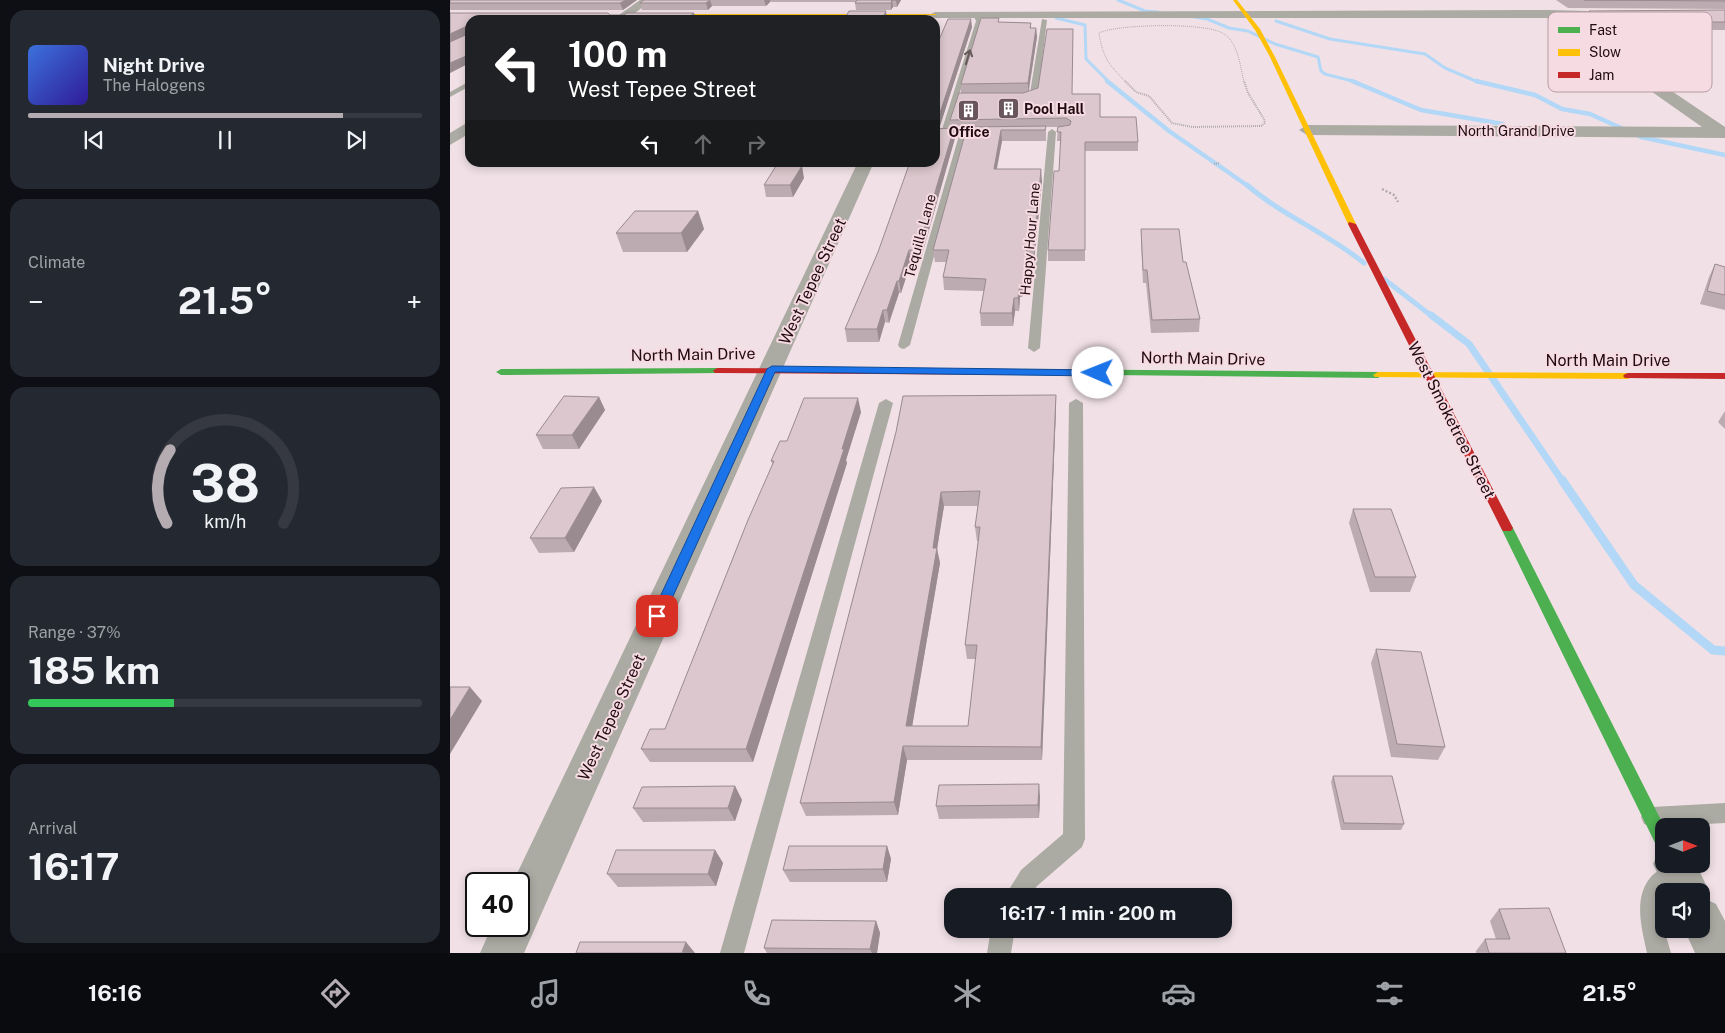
<!DOCTYPE html>
<meta charset="utf-8">
<style>
body{margin:0;font-family:"Public Sans",sans-serif;background:#242831;color:#f1f3f6;height:100vh;display:flex;flex-direction:column;font-size:19px;white-space:nowrap}
*{box-sizing:border-box;margin:0}
p{font-size:16px;color:#9ea1a6}
.icon{flex:none;width:28px;height:28px;fill:none;stroke:currentColor;stroke-width:2;stroke-linecap:round;stroke-linejoin:round}
.map{position:relative;flex:1;overflow:hidden}
.sheet{display:flex;flex-direction:column;gap:10px;padding:10px;background:#0d0f14;width:450px}
.sheet>*{flex:none}
.hud{position:absolute;left:15px;top:15px;width:475px;height:152px;border-radius:15px;box-shadow:0 2px 8px #0003;background:#202124;color:#fff;overflow:hidden}
.needle{width:32px;rotate:90deg}
.controls{position:absolute;left:1205px;top:818px;display:grid;gap:10px}
.controls a{display:grid;place-items:center;width:55px;height:55px;border-radius:10px;background:#171b24;box-shadow:0 2px 8px #0003;font-size:25px}
.speed{position:absolute;left:15px;top:872px;display:flex;gap:10px;font-size:25px;font-weight:700;text-align:center}
.speed>*{display:grid;place-content:center;width:65px;height:65px;border-radius:50%;background:#171b24;box-shadow:0 2px 8px #0003;line-height:1}
.speed .limit{border:2px solid #111;border-radius:8px;background:#fff;color:#111}
.pin{position:absolute;display:grid;place-items:center;width:42px;height:42px;color:#fff;margin:-21px;border-radius:10px;box-shadow:0 2px 8px #0006}
.me{position:absolute;width:55px;margin:-28px;rotate:271deg;stroke-linejoin:round;filter:drop-shadow(0 0 4px #0008)}
.turn{display:flex;align-items:center;gap:18px;height:105px;padding:0 20px;font-size:22px}
.turn .icon{width:65px;height:65px;stroke-width:2.5}
.turn b{display:block;font-size:35px;line-height:42px}
.lanes{display:flex;align-items:center;height:48px;padding:0 20px;background:#0003;justify-content:center;gap:25px;direction:ltr}
.lanes .off{opacity:.35}
.big{font-size:38px;font-weight:700;line-height:1.1}
.sheet .card{flex:1;display:flex;flex-direction:column;justify-content:center;gap:8px;min-width:0;padding:0 18px;border-radius:15px;background:#242831}
.sheet .dial{align-items:center;gap:0}
.dial svg{height:130px;overflow:visible;fill:none;stroke:#363941;stroke-width:7;stroke-linecap:round;text-anchor:middle}
.dial text{fill:#f1f3f6;stroke:none}
.song{display:flex;align-items:center;gap:15px}
.cover{width:60px;height:60px;border-radius:8px;background:linear-gradient(135deg,hsl(220 70% 55%),hsl(250 70% 35%))}
.played{height:5px;border-radius:2px;background:linear-gradient(90deg,#b4acb1 80%,#363941 80%)}
.keys{display:flex;justify-content:space-around;direction:ltr}
.heat{display:flex;justify-content:space-between;align-items:center;font-size:28px;direction:ltr}
.charge{height:8px;border-radius:4px;background:linear-gradient(90deg,#34c759 37%,#363941 0)}
.trip{position:absolute;left:494px;top:888px;width:288px;height:50px;border-radius:15px;background:#171b24;box-shadow:0 2px 8px #0003;font-weight:700;line-height:50px;text-align:center}
.dock{display:flex;height:80px;justify-content:space-around;align-items:center;background:#090b0e;color:#9ea1a6}
.dock .icon{width:35px;height:35px}
.dock .selected{color:#b4acb1}
.dock b{font-size:22px;color:#f1f3f6}
main{display:flex;flex:1;min-height:0}
.map>svg:first-child{display:block}
.lines{fill:none;stroke-linecap:round;stroke-linejoin:round}
.stream-far4{stroke:#b3d7f6;stroke-width:3}
.stream-far3{stroke:#b3d7f6;stroke-width:4.5}
.stream-far2{stroke:#b3d7f6;stroke-width:5}
.stream-far1{stroke:#b3d7f6;stroke-width:7}
.stream{stroke:#b3d7f6;stroke-width:9}
.path-far2{stroke:#b0aaa8;stroke-width:1;stroke-dasharray:1 1;stroke-linecap:butt}
.path-far1{stroke:#b0aaa8;stroke-width:2;stroke-dasharray:1 1;stroke-linecap:butt}
.path{stroke:#b0aaa8;stroke-width:2.5;stroke-dasharray:2 2;stroke-linecap:butt}
.lane{fill:#ababa3;fill-rule:evenodd}
.street{fill:#ababa3;fill-rule:evenodd}
.fast{fill:#4caf50;fill-rule:evenodd}
.slow{fill:#ffc107;fill-rule:evenodd}
.jam{fill:#c62828;fill-rule:evenodd}
.wall{fill:#bcabb0;fill-rule:evenodd}
.shaded-wall{fill:#998b90}
.building{fill:#dbc7cd;stroke:#998b90;fill-rule:evenodd}
.oneway{stroke:#665a5a}
.route{fill:#1a73e8;stroke:#114b97}
.labels{text-anchor:middle;stroke-width:4;stroke-linejoin:round;paint-order:stroke}
.far-poi-label{font-size:14px;font-weight:bold;fill:#200a12;stroke:#f7dbe2;text-anchor:start}
.far-street-label{font-size:14px;fill:#200a12;stroke:#f7dbe2}
.street-label{font-size:16px;fill:#200a12;stroke:#f7dbe2}
.key{fill:#f7dbe2;stroke:#b69ca4;stroke-width:1}
.key-label{font-size:14px;fill:#200a12}
</style>
<main>
<section class="sheet">
<div class="card">
<div class="song"><i class="cover"></i><div><b>Night Drive</b><p>The Halogens</p></div></div>
<div class="played"></div>
<div class="keys"><svg class="icon" aria-label="previous" viewBox="0 0 24 24"><path d="M18 5L8 12l10 7zM5 5v14"/></svg><svg class="icon" aria-label="pause" viewBox="0 0 24 24"><path d="M8 5v14M16 5v14"/></svg><svg class="icon" aria-label="next" viewBox="0 0 24 24"><path d="M6 5l10 7-10 7zM19 5v14"/></svg></div>
</div>
<div class="card"><p>Climate</p>
<div class="heat"><a>−</a><b class="big">21.5°</b><a>+</a></div>
</div>
<div class="card dial"><svg viewBox="0 0 100 80">
<path d="M14 69A42 42 0 1 1 86 69"/>
<path d="M14 69A42 42 0 0 1 16 24" stroke="#b4acb1"/>
<text x="50" y="56" font-size="32" font-weight="700">38</text>
<text x="50" y="72" font-size="11">km/h</text>
</svg></div>
<div class="card"><p>Range · 37%</p><b class="big">185 km</b><div class="charge"></div></div>
<div class="card"><p>Arrival</p><b class="big">16:17</b></div>
</section>
<div class="map">
<svg width="1275" height="953" viewBox="0 0 1275 953">
<rect width="100%" height="100%" fill="#f1e1e6"/>
<g class="lines">
<path class="stream-far4" d="M668,0L695,11L708,12
M744,17L757,19L779,28L798,31L825,44L868,57L871,71L875,74L906,82
M606,18L635,25L636,59L659,82
M826,21L880,39L975,54L995,68L1028,82"/>
<path class="stream-far3" d="M657,81L719,131L798,186
M902,81L971,110L1053,124
M1026,81L1085,95L1112,109L1140,114L1191,137L1275,155"/>
<path class="stream-far2" d="M797,185C833,216 877,233 914,263
M934,279L983,317"/>
<path class="stream-far1" d="M981,315L1019,344L1113,482"/>
<path class="stream" d="M1112,480L1184,585L1263,650L1275,651"/>
<path class="path-far2" d="M676,82C659,65 653,58 649,33C667,24 758,22 774,34C789,44 790,67 794,82"/>
<path class="path-far1" d="M675,81L686,92L699,96L722,123L742,127L811,126L815,123L814,119L798,93L794,81
M764,164L770,163"/>
<path class="path" d="M932,189L944,195L948,202"/>
<path class="lane" d="M526,13L532,21L497,134L490,136L526,21L523,15Z
M592,19L597,20L588,95L566,100V96L580,93Z
M1182,69H1185V73L1134,75L1147,85L1208,87H1211V91L1145,89L1123,73L1127,71Z
M20,81V86L0,97V92Z
M602,129L606,132L590,348L584,352L578,348L598,132Z
M510,132L517,134L460,345L454,349L450,348L448,345Z
M436,399L443,403L294,953H270L429,403Z
M626,399L633,403L635,839L632,847L587,886L580,896H555L571,870L613,834L619,403Z
M1275,803V823L1202,827L1194,824L1191,817L1194,810L1202,807Z
M1219,864H1236L1239,871C1235,880 1224,891 1214,891V929L1221,953H1197C1192,929 1183,899 1200,878C1205,872 1213,868 1219,864Z
M541,929H565L561,953H537Z"/>
<path class="street" d="M190,0H202L176,20H162Z
M1098,10L1180,12V16L1176,17H1112L1275,127V138L857,135L849,130L857,125L1252,127L1097,18H485L479,15L485,12Z
M20,121V133L0,145V133Z
M408,162H424L74,953H30L42,926H69V884H62Z
M1214,848V864H1246L1259,891L1256,899L1266,904L1275,921V953H1245L1234,929H1251V891H1216L1203,864L1209,850Z"/>
<path class="fast" d="M268,368L271,369L273,371L271,373L51,375L46,372L51,369Z
M570,369L928,372L933,375L928,378L567,374L565,372L567,370Z
M1057,524L1061,525L1063,528L1214,826V851L1208,849L1051,528L1053,525Z"/>
<path class="slow" d="M783,0H787L810,29L825,57L906,224L905,226L898,224L820,57L805,30Z
M206,14H485L487,15L204,16Z
M928,372L1178,373L1183,376L1178,379L925,377L923,375Z"/>
<path class="jam" d="M899,222L906,224L1063,528L1061,531H1053L1051,528L898,224Z
M268,368L570,369L575,372L570,375L265,373L263,371L265,369Z
M1178,373H1275V379L1175,378L1173,376L1175,374Z"/>
</g>
<path class="wall" d="M0,0H187L173,10H0Z
M194,0H451L447,7H443L441,10H406L405,3L406,2H320L316,6H262L258,10H192L190,3Z
M1106,0H1275V9L1118,8Z
M1275,10V30H1152L1136,20L1139,11Z
M0,13L160,15L246,20H20V63L0,73Z
M549,18V22L581,23V28H586L587,37L579,91L622,94L650,117L688,142V151H635V261H598V250L609,171L611,141H607L608,127H596V141H552L547,169L592,181L584,261H577L573,296L570,297L569,311H565L563,326H531L530,313L534,291L494,290L493,277L496,262H485L483,250L517,129H505V138L470,262H461L451,293H449L439,323L435,322L429,342H397L395,329L485,162V49L522,27L489,128H500V120L511,93V84Z
M354,178L343,197H316L314,185Z
M248,211L254,229L237,252H173L166,233Z
M691,229L733,262L750,319L749,332L701,333L696,283H693L691,241Z
M1265,264L1275,267V310L1250,304L1259,277Z
M606,395V408L592,760H457L448,815L356,816L350,803L446,432ZM494,506H528L525,527L527,541H528L515,645L517,659H526L518,726H462L490,563L487,549Z
M149,397L155,410L129,449H93L86,435Z
M1275,411V429L1268,422Z
M411,412L396,460L397,463L303,762H200L191,749L215,729L323,465L321,461L337,441Z
M152,501L124,552L89,553L80,538Z
M903,509L966,577L960,592H920L899,523Z
M926,649L995,747L988,760L941,757L921,663Z
M883,776L954,824L951,830H891L881,782Z
M285,786L292,800L285,821L193,822L183,808Z
M590,797L589,818L489,819L486,806Z
M437,846L441,859L437,882H340L333,870Z
M265,850L273,863L266,886L168,887L157,874Z
M1049,909L1116,953H1026V951L1035,939H1046L1040,921Z
M426,921L430,933L427,953H317L314,948Z"/>
<path class="shaded-wall" d="M176,0H187L173,10L170,3Z
M260,0L262,6L258,10L256,3Z
M314,0H320V2L316,6Z
M442,0L443,7L441,10V3Z
M446,0H451L447,7Z
M436,11L437,20H432Z
M244,13L246,20H235Z
M521,19L522,27L489,129L485,130V120Z
M17,26L20,33L0,43V34Z
M586,28L587,37L578,93V83Z
M16,56L19,63L0,73V63Z
M504,128L505,138L470,262L468,250Z
M551,130L552,141L544,181V169Z
M352,166L354,178L343,197L340,185Z
M591,169L592,181L584,261V248Z
M248,211L254,229L237,252L231,233Z
M577,248V261L573,296L570,297L569,311L568,298L570,284Z
M459,250L461,262L451,293L449,281Z
M447,281L449,293L439,323L437,310Z
M564,298L565,311L563,326L562,313Z
M433,310L435,322L429,342L427,329Z
M606,395V408L592,760L591,747Z
M149,397L155,410L129,449L122,435Z
M408,398L411,412L396,460L397,463L303,762L296,749Z
M144,487L152,501L124,552L115,538Z
M491,492L494,506L487,549L490,563L460,739L456,726Z
M20,687L32,701L0,754V720Z
M453,746L457,760L448,815L444,802Z
M589,784L590,797L589,818L588,805Z
M285,786L292,800L285,821L278,808Z
M437,846L441,859L437,882L433,869Z
M265,850L273,863L266,886L258,874Z
M426,921L430,933L427,953H422L420,949Z
M236,942L245,953H232Z"/>
<path class="building" d="M0,0H176L170,3H0Z
M194,0H260L256,3H190Z
M407,0H446H442L441,3H405Z
M1134,0H1275V1Z
M1275,10V22H1156L1139,11Z
M399,11H436L432,20H394Z
M0,13H158L160,15H174L177,13H244L235,20H20V56H16L0,63V42L18,34L17,26L0,34Z
M531,18H549L548,22L581,23L580,28H586L578,83L511,84Z
M498,19H521L488,119L485,120V49Z
M597,29H623L622,94H650V117H686L688,142H635V250H598L604,171H609L611,132H607L608,127L620,125L621,121L616,118L500,120L509,93H573L588,88Z
M596,126L595,130H551L544,169H591L584,248H577L573,284H570L568,298H564L562,313H530L536,279L493,277L499,250H483L517,127Z
M504,128L468,250H459L449,281H447L437,310H433L427,329H395L428,252L460,162H485V129Z
M326,166H352L340,185H314Z
M185,211H248L231,233H166Z
M691,229H729L733,262H736L750,319L702,320L697,270H693Z
M1265,264L1275,267V295L1257,291Z
M606,395L591,747L453,746L444,802L350,803L446,432L453,396ZM530,491L525,527H530L515,645H527L518,726H456L487,548H483L491,492Z
M114,396L149,397L122,435H86Z
M354,398H408L392,449H394L296,749H191L200,729H215L298,520L324,461H321L330,441H337Z
M144,487L115,538H80L111,488Z
M903,509H941L966,577H925Z
M926,649L971,652L995,747L947,744Z
M0,687H20L0,720Z
M883,776H942L954,824L894,823Z
M589,784L588,805L486,806L489,785Z
M285,786L278,808H183L192,787Z
M339,846H437L433,869L333,870Z
M166,850H265L258,874H157Z
M1099,908L1116,953H1039L1035,939H1060L1049,909Z
M322,920L426,921L420,949L314,948Z
M130,942H236L232,953H126Z"/>
<defs><path id="oneway-shaft" d="M-6 0H5M1.5-3L5.5 0L1.5 3" fill="none" stroke-width="1.6" stroke-linecap="round" stroke-linejoin="round" transform="scale(1.25)"/></defs>
<use class="oneway" href="#oneway-shaft" transform="translate(518 57) rotate(-73)"/>
<path class="route" d="M322,366L648,370L653,373L648,376L325,372L214,616L212,620H203L201,616L317,369Z"/>
<defs>
<symbol id="building-square" viewBox="-11 -11 22 22"><rect x="-9" y="-9" width="18" height="18" rx="4" fill="#69555c" stroke="#f7dbe2"/><path d="M-4-6H4V6H1V3H-1V6H-4ZM-2.5-4.3h1.7v1.8h-1.7ZM.8-4.3h1.7v1.8H.8ZM-2.5-1h1.7V.8h-1.7ZM.8-1h1.7V.8H.8Z" fill="#fff"/></symbol>
</defs>
<g fill-rule="evenodd">
<use href="#building-square" x="546" y="96" width="25" height="25"/>
<use href="#building-square" x="506" y="98" width="25" height="25"/>
</g>
<g class="labels">
<g class="far-poi-label">
<text x="574" y="114">Pool Hall</text>
<text x="519" y="137" text-anchor="middle">Office</text>
</g>
<g class="far-street-label">
<text x="1066" y="136">North Grand Drive</text>
<text transform="translate(470 236) rotate(-75)" y="5">Tequilla Lane</text>
<text transform="translate(580 239) rotate(-85)" y="5">Happy Hour Lane</text>
</g>
<g class="street-label">
<text transform="translate(362 281) rotate(-65)" y="6">West Tepee Street</text>
<text transform="translate(243 354) rotate(-1)" y="6">North Main Drive</text>
<text transform="translate(753 358) rotate(1)" y="6">North Main Drive</text>
<text x="1158" y="366">North Main Drive</text>
<text transform="translate(1002 420) rotate(63)" y="6">West Smoketree Street</text>
<text transform="translate(161 717) rotate(-65)" y="6">West Tepee Street</text>
</g>
</g>
<rect x="1098" y="12" width="164" height="80" rx="8" class="key"/>
<rect x="1108" y="27" width="22" height="6" fill="#4caf50"/>
<rect x="1108" y="49" width="22" height="7" fill="#ffc107"/>
<rect x="1108" y="72" width="22" height="6" fill="#c62828"/>
<g class="key-label">
<text x="1139" y="35">Fast</text>
<text x="1139" y="57">Slow</text>
<text x="1139" y="80">Jam</text>
</g>
</svg>
<div class="controls">
<a><svg class="needle" viewBox="-14 -14 28 28"><path d="M0-13l5 13h-10z" fill="#e53935"/><path d="M0 13l5-13h-10z" fill="#9ea1a6"/></svg></a>
<a><svg class="icon" aria-label="sound" viewBox="0 0 24 24"><path d="M4 9h4l5-4v14l-5-4H4zM17 9q2 3 0 6"/></svg></a>
</div>
<div class="speed"><div class="limit">40</div></div>
<div class="pin" style="left:207px;top:616px;background:#d93025"><svg class="icon" aria-label="arrive" viewBox="0 0 24 24"><path d="M6 21V4h12l-3 4 3 4H6"/></svg></div>
<svg class="me" style="left:648px;top:373px" viewBox="-20 -20 40 40"><circle r="19" fill="#fff"/><path d="M0-13L10 11 0 6-10 11z" fill="#1a73e8"/></svg>
<div class="trip">16:17 · 1 min · 200 m</div>
<div class="hud">
<div class="turn"><svg class="icon" aria-label="left" viewBox="0 0 24 24"><path d="M17 20v-9H6M10 6l-5 5 5 5"/></svg><div><b>100 m</b>West Tepee Street</div></div>
<div class="lanes"><svg class="icon" aria-label="left" viewBox="0 0 24 24"><path d="M17 20v-9H6M10 6l-5 5 5 5"/></svg><svg class="icon off" aria-label="ahead" viewBox="0 0 24 24"><path d="M12 20V5M6 11l6-6 6 6"/></svg><svg class="icon off" aria-label="right" viewBox="0 0 24 24"><path d="M7 20v-9h11M14 6l5 5-5 5"/></svg></div>
</div>
</div>
</main>
<nav class="dock">
<b>16:16</b>
<svg class="icon selected" aria-label="directions" viewBox="0 0 24 24"><path d="M12 3l9 9-9 9-9-9zM9 14v-3h6M13 9l2 2-2 2"/></svg>
<svg class="icon" aria-label="music" viewBox="0 0 24 24"><path d="M9 18V5l10-2v13"/><circle cx="6" cy="18" r="3"/><circle cx="16" cy="16" r="3"/></svg>
<svg class="icon" aria-label="phone" viewBox="0 0 24 24"><path d="M5 4h4l2 5-3 2q2 4 5 5l2-3 5 2v4C11 20 4 13 5 4z"/></svg>
<svg class="icon" aria-label="climate" viewBox="0 0 24 24"><path d="M12 3v18M4 7l16 10M4 17L20 7"/></svg>
<svg class="icon" aria-label="car" viewBox="0 0 24 24"><path d="M5 17H2v-5l4-1 3-4h7l3 4 3 1v5h-3M9 17h6M6 11h13"/><circle cx="7" cy="17" r="2"/><circle cx="17" cy="17" r="2"/></svg>
<svg class="icon" aria-label="filters" viewBox="0 0 24 24"><path d="M4 7h16M4 17h16"/><circle cx="9" cy="7" r="2"/><circle cx="15" cy="17" r="2"/></svg>
<b>21.5°</b>
</nav>
